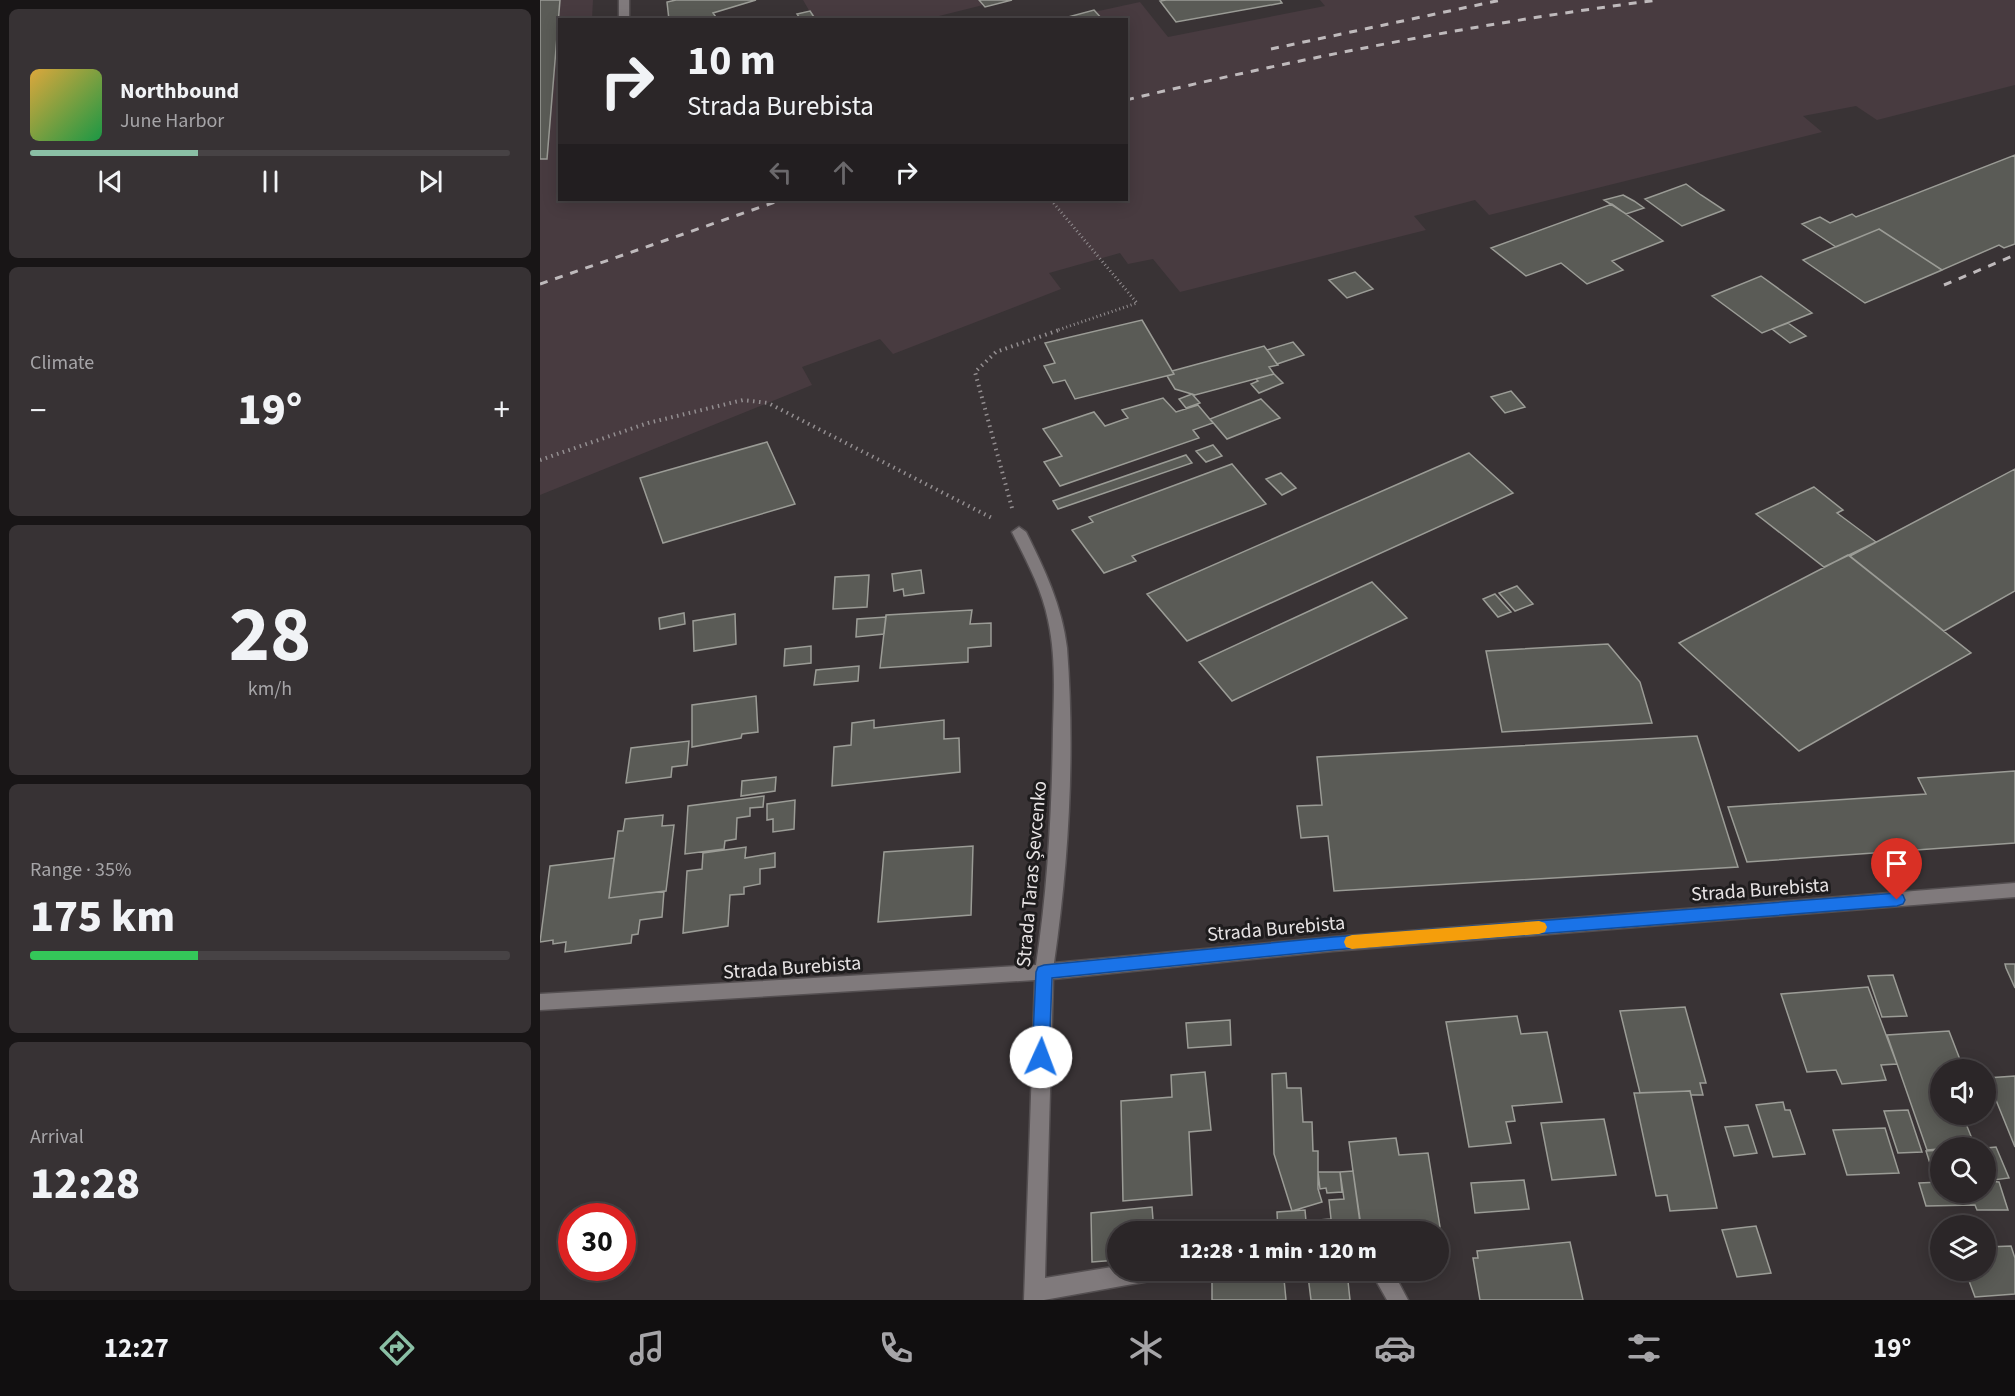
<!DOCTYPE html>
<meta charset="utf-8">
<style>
body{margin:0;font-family:"Source Sans 3",sans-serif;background:#373234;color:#f1f3f6;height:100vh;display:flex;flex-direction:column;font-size:22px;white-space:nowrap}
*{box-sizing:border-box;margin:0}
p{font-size:20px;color:#a6a5a8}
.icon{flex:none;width:33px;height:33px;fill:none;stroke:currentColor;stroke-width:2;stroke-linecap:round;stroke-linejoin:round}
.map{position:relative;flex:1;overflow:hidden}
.sheet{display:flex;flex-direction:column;gap:9px;padding:9px;background:#181516;width:540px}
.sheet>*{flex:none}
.top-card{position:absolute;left:18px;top:18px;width:570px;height:183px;border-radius:0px;box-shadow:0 3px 15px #0003,0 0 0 2px #474345;background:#2b2628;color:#f1f3f6;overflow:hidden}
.tools{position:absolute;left:1390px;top:1059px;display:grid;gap:12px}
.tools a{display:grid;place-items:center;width:66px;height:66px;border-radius:50%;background:#2b2628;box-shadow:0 3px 15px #0003,0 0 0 2px #474345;font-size:30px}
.speed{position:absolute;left:18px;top:1203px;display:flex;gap:12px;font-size:30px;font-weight:700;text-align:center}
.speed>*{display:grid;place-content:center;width:78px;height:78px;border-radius:50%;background:#2b2628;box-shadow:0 3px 15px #0003,0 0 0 2px #474345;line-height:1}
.speed .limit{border:9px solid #d22;background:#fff;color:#111}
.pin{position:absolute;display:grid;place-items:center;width:51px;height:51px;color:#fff;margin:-62px -26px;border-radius:50% 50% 50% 0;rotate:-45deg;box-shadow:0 0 6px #0007}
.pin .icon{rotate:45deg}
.me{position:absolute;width:66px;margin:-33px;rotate:2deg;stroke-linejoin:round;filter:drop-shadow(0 0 4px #0008)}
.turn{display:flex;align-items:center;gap:21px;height:126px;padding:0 30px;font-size:27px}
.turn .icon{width:78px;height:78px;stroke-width:2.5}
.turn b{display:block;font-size:42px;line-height:51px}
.lanes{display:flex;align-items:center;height:57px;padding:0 30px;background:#0003;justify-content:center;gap:30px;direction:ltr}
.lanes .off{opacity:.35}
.big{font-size:45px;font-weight:800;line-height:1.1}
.sheet .tile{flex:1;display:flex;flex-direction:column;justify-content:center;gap:9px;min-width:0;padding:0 21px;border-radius:9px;background:#373234}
.sheet .dial{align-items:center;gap:0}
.dial b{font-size:78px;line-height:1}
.song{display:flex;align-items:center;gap:18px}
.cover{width:72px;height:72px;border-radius:9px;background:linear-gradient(135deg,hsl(40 70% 55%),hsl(140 70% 35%))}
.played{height:6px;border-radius:3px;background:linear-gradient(90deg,#8abfa5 35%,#474345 35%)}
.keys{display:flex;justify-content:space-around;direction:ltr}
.heat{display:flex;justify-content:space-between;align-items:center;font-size:33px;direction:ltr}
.charge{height:9px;border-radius:4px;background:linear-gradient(90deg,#34c759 35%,#474345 0)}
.trip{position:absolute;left:567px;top:1221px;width:342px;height:60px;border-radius:30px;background:#2b2628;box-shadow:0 3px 15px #0003,0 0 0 2px #474345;font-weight:800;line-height:60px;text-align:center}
.menu{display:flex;height:96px;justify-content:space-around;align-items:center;background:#110f10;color:#a6a5a8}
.menu .icon{width:42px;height:42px}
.menu .selected{color:#8abfa5}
.menu b{font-size:27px;color:#f1f3f6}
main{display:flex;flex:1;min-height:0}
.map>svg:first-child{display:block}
.built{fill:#483b40}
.building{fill:#5a5b56;stroke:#9b9c96;stroke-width:1.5}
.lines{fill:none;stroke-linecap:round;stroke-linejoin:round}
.minor-casing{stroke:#544f51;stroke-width:3}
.path-far1{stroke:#938e90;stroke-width:3;stroke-dasharray:1 3;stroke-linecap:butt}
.path{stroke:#938e90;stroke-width:4;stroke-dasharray:1.5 4.5;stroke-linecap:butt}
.minor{fill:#807a7c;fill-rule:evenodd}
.rail{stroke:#bfbabc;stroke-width:3;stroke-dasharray:8 8;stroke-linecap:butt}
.route{fill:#1a73e8;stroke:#114b97;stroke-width:1.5}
.slow{fill:#f59e0b}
.labels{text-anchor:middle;stroke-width:6;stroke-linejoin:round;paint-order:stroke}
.street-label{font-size:20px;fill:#e7e3e4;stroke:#1e1c1d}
</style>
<main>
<section class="sheet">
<div class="tile">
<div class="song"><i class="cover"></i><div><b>Northbound</b><p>June Harbor</p></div></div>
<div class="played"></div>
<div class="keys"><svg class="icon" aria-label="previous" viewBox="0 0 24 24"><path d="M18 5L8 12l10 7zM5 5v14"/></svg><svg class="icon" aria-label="pause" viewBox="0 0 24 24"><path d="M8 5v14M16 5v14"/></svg><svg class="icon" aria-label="next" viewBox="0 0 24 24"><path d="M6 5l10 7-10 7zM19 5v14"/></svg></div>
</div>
<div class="tile"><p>Climate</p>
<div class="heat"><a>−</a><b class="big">19°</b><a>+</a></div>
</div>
<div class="tile dial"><b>28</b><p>km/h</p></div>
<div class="tile"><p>Range · 35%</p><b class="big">175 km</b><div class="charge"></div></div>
<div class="tile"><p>Arrival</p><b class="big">12:28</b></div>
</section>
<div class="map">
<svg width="1475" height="1300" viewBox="0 0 1475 1300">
<rect width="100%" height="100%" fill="#393335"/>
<path class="built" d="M0,0H53L52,19L20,20V200H586V20L522,19L600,2L628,37L785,6L780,0H1475V85L1337,120L1316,106L1263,116L1282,132L949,215L935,200L874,216L886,230L640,292L613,259L588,264L580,253L509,273L521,289L353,354L340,339L262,367L272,385L0,495Z
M263,0H463L383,20L274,19Z"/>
<path class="building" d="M0,0H20L7,159H0Z
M136,0H216L173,13L176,17L167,20L154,17L129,20L127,2Z
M439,0H472L445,7Z
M626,0H740L742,3L636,22L620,1Z
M554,10L563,20H517Z
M270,11L276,20H261L257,14Z
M1475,155V244L1464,248L1459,245L1402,270L1339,229L1296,247L1262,224L1280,217L1290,223L1312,214L1316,217Z
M1146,184L1161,195L1184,210L1142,226L1105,199Z
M1083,195L1094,201L1104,208L1086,214L1064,200Z
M1072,204L1123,241L1072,261L1083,270L1047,284L1021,263L986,276L951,248Z
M1339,229L1402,270L1325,303L1263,260Z
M815,272L833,289L807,298L789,280Z
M1221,276L1272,313L1222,333L1172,296Z
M602,320L634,374L535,399L525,380L513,383L504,366L515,363L505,343Z
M1248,323L1266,336L1250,343L1232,329Z
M753,342L764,355L737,364L727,350Z
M724,346L738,365L729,367L734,374L655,395L635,389L627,376L634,374L632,371Z
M734,374L743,383L719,393L711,384L718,381L716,379Z
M971,391L985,407L965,413L951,397Z
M652,394L660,403L646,408L639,399Z
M623,398L636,412L658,405L673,423L653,430L659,438L520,486L504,462L522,456L503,429L554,412L565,426L588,418L582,410Z
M721,399L740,418L687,439L670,419Z
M227,442L255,504L123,543L100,478Z
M673,445L682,456L666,462L656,451Z
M929,453L973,493L647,641L607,594Z
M646,455L652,463L518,509L513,501Z
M692,464L726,504L592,556L596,561L564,573L532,530L553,522L549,517Z
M1475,469V591L1404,631L1310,556Z
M741,473L756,488L742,495L726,479Z
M1274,487L1303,510L1297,513L1336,542L1284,567L1216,514Z
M1308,555L1431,653L1259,751L1139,643Z
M381,570L384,593L364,596L363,589L354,591L352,574Z
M329,575L327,607L293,609L295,577Z
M832,582L867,618L692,701L659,662Z
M977,586L993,604L975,611L959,593Z
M955,594L971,612L958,617L943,599Z
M432,610L430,624L451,623V646L428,648V662L340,668L346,615Z
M144,613L145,624L120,629L119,618Z
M195,614L196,644L154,651L153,621Z
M346,617L344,634L316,637L317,619Z
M1068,644L1100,682L1112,723L962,732L946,651Z
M271,646V663L244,666L245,649Z
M319,666L318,681L274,685L276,670Z
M216,696L218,732L202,734L201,738L152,747V705Z
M334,720V728L404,720V739L419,738L420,772L292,786L294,747L311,745L312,723Z
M1157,736L1198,867L794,891L788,836L761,838L757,806L782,805L777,757Z
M149,741L147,765L132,767L131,777L86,783L91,748Z
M1475,771V843L1207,862L1188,807L1386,794L1378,778Z
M236,777L235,791L201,796L202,781Z
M224,796L223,807L210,808V816L197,818L196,839L185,841L184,849L145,854L148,806Z
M255,800L254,829L233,832V819L227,820V804Z
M123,815L122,826L134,825L126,891L69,898L78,831H83L85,819Z
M433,846L431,915L338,922L344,852Z
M206,847L205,858L235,853V867L220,869V884L204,887V894L190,895L188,926L143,933L147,871L162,869L163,853Z
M74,858L69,898L124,891L122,917L100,920L98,934L92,935L91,943L25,952L26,942L13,944V940L0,942L10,866Z
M1465,964H1475V988L1466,968Z
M1353,975L1367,1016L1342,1017L1328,976Z
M1328,987L1357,1064L1341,1065L1346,1080L1302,1084L1296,1070L1267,1072L1241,994Z
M1145,1007L1166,1083H1160L1163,1095H1151L1150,1091L1100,1093L1080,1011Z
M977,1016L981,1034L1007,1032L1022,1102L972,1106L975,1121L966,1122L971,1143L929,1147L906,1022Z
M690,1020L691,1045L648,1048L646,1023Z
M1409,1031L1424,1070H1401V1114H1422L1435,1146L1387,1150L1347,1035Z
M665,1072L671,1130L649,1132L652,1195L583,1201L581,1101L632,1097L631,1075Z
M746,1073L747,1088H761L763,1122H772L773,1151H778V1189L782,1202L752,1211L734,1154L732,1074Z
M1475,1076V1147L1447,1078Z
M1150,1091L1177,1208L1130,1211L1127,1195L1116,1196L1094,1093Z
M1243,1102L1245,1110H1250L1265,1154L1233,1157L1216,1105Z
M1368,1110L1382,1152L1358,1153L1344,1111Z
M1064,1119L1076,1175L1012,1180L1001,1123Z
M1208,1125L1217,1153L1194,1156L1185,1127Z
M1345,1128L1359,1173L1307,1175L1293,1130Z
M856,1138L859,1155L888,1153L900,1227L860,1231V1226L821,1230L809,1142Z
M1456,1147L1469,1178L1446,1181V1148Z
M1401,1150V1179H1395L1386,1151Z
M813,1171L821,1226L807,1227V1232H738L737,1212L765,1210L766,1221L791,1219L789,1200L804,1199L800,1172Z
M778,1172H800L802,1192L787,1193L786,1188L780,1189Z
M984,1180L989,1209L935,1213L931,1183Z
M1446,1181L1459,1182L1468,1210H1437L1435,1205L1386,1206L1379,1183L1401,1182V1192H1446Z
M612,1207L614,1232H578V1260L552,1262L551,1213Z
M1216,1226L1231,1273L1197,1277L1182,1230Z
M1030,1242L1043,1300H940L933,1258H938L937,1251Z
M1471,1246L1475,1258V1294L1435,1297L1425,1270H1446V1247Z
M800,1274L808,1281L810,1300H771L768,1276Z
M714,1275V1281L744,1279L746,1300H672V1278Z"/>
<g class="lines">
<defs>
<path id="minor" d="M79,0H89V20H79Z
M479,527L486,532C505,570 522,606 527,648C535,752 529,860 514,963L793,937L1475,883V897L793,951L513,979L505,1278L578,1266V1270H625L622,1277L615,1280L504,1300H484L495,980L0,1010V994L496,965C508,887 512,808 513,729C514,693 516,656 508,620C502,589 486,560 472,532Z
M830,1270H852L868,1300H847Z"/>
</defs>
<use href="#minor" class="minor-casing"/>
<path class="path-far1" d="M511,200L597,303L518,330"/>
<path class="path" d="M0,460L108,423L203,400L228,403L454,519
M472,508L435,372L456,352L522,329"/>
<use href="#minor" class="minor"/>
<path class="rail" d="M731,49L961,0
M586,100C762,58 938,23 1118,0
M0,284L241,200
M1404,285L1475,255"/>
</g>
<path class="route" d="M1357,893L1363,895L1365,900L1363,904L1357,906L793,950L512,978L509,1057L507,1062L501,1064L495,1062L492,1057L496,972L498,967L504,965L793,937Z"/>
<path class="slow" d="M999,921L1005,923L1007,927L1005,932L999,934L812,949L806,947L804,942L806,937L812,935Z"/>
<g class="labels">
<g class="street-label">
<text transform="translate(491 874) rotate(-85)" y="7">Strada Taras Șevcenko</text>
<text transform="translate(1220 889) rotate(-4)" y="7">Strada Burebista</text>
<text transform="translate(736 928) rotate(-5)" y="7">Strada Burebista</text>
<text transform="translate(252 967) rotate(-4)" y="7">Strada Burebista</text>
</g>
</g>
</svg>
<div class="tools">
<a><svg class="icon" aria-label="sound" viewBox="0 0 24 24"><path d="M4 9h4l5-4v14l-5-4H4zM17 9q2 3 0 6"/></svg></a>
<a><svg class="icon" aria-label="search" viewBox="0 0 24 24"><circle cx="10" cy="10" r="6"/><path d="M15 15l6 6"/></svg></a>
<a><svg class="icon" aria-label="layers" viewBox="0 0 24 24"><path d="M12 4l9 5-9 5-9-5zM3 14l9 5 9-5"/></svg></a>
</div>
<div class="speed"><div class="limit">30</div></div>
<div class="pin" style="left:1357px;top:900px;background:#d93025"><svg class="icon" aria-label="arrive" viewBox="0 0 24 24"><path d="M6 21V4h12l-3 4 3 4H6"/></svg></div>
<svg class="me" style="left:501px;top:1057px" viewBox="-20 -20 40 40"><circle r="19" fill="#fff"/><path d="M0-13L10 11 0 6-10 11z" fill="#1a73e8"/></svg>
<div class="trip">12:28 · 1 min · 120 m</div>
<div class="top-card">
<div class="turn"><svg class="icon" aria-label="right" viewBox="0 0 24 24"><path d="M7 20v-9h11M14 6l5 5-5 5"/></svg><div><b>10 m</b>Strada Burebista</div></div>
<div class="lanes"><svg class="icon off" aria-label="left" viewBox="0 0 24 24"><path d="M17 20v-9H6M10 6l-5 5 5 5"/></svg><svg class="icon off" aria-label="ahead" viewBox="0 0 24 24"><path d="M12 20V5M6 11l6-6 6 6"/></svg><svg class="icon" aria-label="right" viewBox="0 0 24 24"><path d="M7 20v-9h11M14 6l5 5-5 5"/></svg></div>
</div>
</div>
</main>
<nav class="menu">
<b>12:27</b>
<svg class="icon selected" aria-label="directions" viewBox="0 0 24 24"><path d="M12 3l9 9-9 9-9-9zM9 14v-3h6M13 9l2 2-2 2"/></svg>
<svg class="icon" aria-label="music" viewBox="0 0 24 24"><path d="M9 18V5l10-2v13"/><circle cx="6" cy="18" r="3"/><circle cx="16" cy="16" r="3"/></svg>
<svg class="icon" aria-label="phone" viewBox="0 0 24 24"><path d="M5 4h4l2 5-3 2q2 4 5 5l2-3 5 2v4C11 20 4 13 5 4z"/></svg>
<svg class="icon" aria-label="climate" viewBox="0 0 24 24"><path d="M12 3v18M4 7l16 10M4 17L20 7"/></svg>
<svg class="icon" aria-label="car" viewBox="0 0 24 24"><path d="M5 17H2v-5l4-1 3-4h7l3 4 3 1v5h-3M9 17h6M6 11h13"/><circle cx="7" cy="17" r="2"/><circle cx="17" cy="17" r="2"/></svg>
<svg class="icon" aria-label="filters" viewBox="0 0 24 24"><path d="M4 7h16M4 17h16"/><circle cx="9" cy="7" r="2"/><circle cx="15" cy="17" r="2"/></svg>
<b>19°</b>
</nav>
